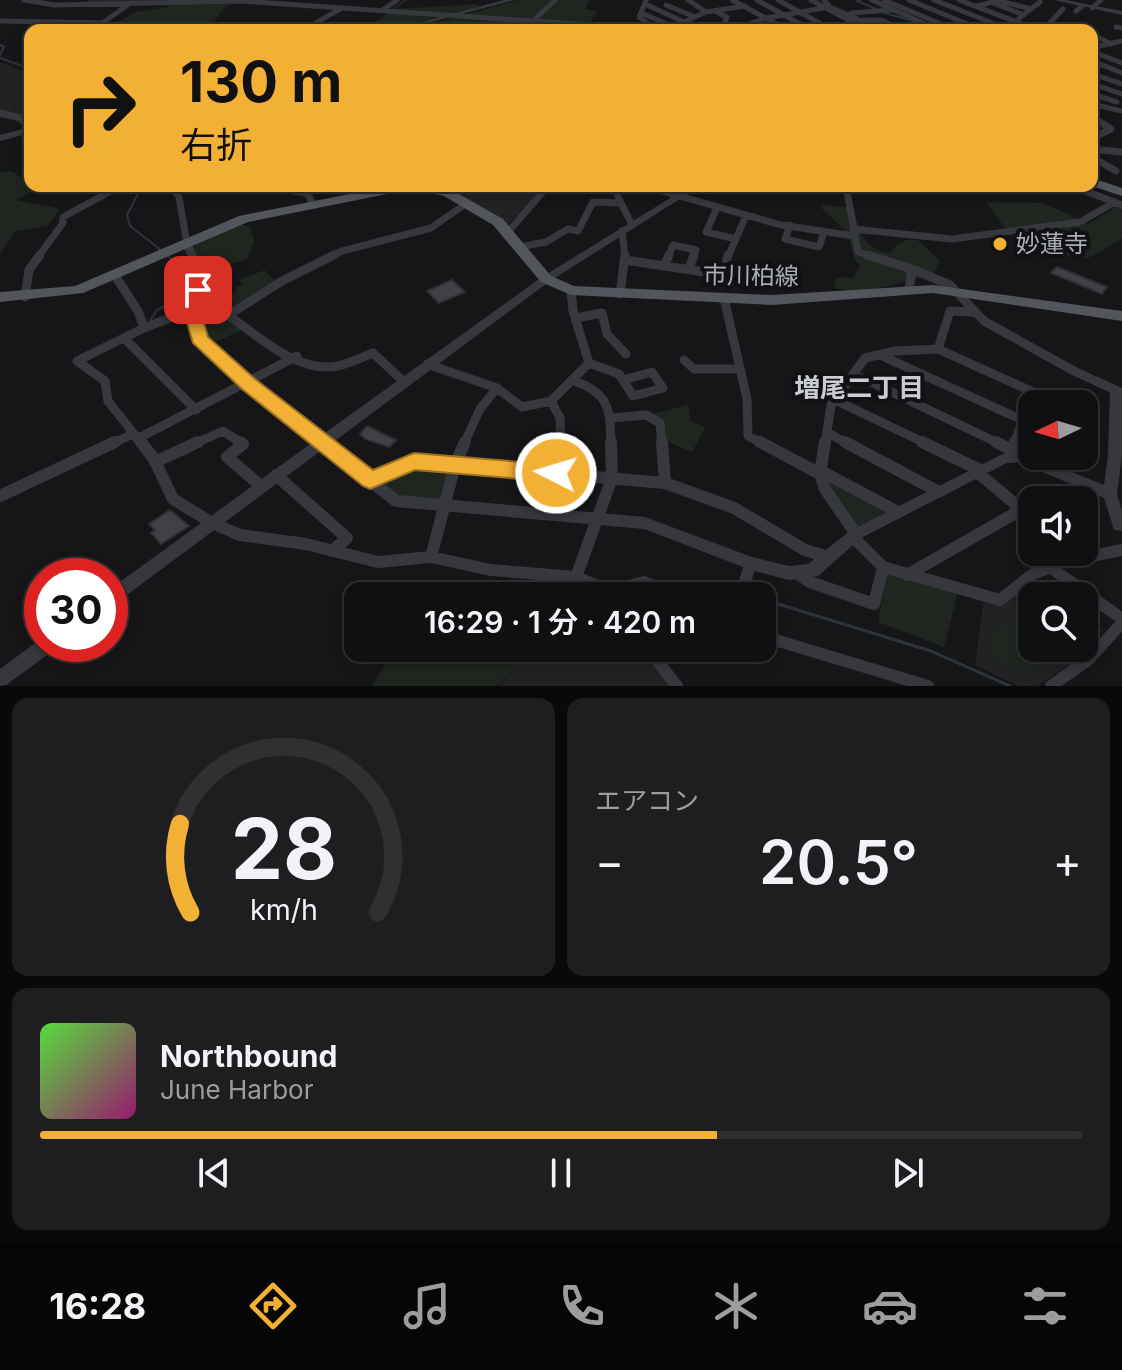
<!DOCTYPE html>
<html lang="ja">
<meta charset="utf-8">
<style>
body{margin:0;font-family:Inter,"Noto Sans JP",sans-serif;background:#1e1e20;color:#f1f3f6;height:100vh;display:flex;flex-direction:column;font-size:30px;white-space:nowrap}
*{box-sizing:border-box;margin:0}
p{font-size:26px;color:#9c9d9f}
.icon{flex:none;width:44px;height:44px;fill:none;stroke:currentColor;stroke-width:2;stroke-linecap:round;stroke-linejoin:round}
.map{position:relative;height:686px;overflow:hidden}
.drawer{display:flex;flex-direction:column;gap:12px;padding:12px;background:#09090a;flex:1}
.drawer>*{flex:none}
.top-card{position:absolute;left:24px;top:24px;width:1074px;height:168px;border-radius:16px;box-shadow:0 4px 12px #0003,0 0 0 2px #303032;background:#f2b134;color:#111;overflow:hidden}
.needle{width:52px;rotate:265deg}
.fabs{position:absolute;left:1018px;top:390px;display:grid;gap:16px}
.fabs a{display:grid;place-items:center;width:80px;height:80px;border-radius:16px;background:#101012;box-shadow:0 4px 12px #0003,0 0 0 2px #303032;font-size:40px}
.speed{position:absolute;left:24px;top:558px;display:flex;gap:16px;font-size:40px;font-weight:700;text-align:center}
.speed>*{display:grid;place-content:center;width:104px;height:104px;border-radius:50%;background:#101012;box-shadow:0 4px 12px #0003,0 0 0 2px #303032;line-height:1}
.speed .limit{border:12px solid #d22;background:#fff;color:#111}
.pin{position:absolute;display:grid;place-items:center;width:68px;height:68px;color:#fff;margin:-34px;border-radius:16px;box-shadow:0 4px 12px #0006}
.me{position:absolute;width:88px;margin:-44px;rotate:275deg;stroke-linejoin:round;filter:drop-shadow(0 0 6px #0008)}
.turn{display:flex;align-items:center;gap:28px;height:168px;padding:0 24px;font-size:36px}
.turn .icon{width:104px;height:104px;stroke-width:2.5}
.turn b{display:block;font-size:56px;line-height:68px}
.big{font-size:60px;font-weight:600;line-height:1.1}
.drawer .card{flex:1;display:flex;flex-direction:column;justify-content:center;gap:12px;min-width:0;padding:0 28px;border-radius:16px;background:#1e1e20}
.drawer .dial{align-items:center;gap:0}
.dial svg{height:208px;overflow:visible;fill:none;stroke:#303032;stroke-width:7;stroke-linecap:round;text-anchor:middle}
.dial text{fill:#f1f3f6;stroke:none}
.song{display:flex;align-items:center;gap:24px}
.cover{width:96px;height:96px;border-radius:12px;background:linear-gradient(135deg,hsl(110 70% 55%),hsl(320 70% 35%))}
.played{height:8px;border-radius:4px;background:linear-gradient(90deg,#f2b134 65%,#303032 65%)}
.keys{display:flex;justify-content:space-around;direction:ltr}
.heat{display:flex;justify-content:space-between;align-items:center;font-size:44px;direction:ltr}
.drawer .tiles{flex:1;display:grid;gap:12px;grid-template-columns:1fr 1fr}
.card:last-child{grid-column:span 2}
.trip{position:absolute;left:344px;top:582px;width:432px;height:80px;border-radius:16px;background:#101012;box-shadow:0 4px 12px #0003,0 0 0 2px #303032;font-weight:600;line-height:80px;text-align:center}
.dock{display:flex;height:128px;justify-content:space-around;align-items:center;background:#060607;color:#9c9d9f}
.dock .icon{width:56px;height:56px}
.dock .on{color:#f2b134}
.dock b{font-size:36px;color:#f1f3f6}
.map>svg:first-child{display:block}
.built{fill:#222225}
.green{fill:#1e261f}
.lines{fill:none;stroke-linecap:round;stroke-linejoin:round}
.stream-far1{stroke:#2c353c;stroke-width:2}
.stream{stroke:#2c353c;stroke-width:3}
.building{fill:#404145;stroke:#303034;stroke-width:2}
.minor-far3{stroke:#37383d;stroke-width:5}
.minor-far2{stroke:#37383d;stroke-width:7}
.minor-far1{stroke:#37383d;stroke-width:9}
.minor{stroke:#37383d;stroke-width:12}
.tertiary{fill:#37383d;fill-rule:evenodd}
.primary{fill:#53555c;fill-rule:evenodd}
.route{fill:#f2b134;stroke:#9d7322;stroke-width:2}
.poi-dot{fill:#f2b134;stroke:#111113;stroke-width:3}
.labels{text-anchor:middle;stroke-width:8;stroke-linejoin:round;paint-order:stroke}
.poi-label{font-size:24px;fill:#a8adb8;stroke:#111113;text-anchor:start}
.street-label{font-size:24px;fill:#a8adb8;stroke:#111113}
.neighbourhood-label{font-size:26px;font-weight:bold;fill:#c9ccd4;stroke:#111113}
</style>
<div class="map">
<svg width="1122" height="686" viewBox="0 0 1122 686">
<rect width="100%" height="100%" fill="#161618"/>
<path class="built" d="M0,62L30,74V127L22,129V126L14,120L0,118Z
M440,186H544L508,225L459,193Z
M1033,580L1055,596H1032V648H1084V617L1104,632L1098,634L1074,662L1046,680L1037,686H1018L975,665L984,598L1002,605Z
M537,648H642L669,686H497Z"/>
<path class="green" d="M88,0H237L224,8L213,23L228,28L223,30H173L154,26L140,30H103L136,12L168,7L166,3H86Z
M402,0H408L395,9L477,4L478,7L385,30H358L382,18Z
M519,0H589L585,9L598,11L584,30H407Z
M0,172H12L30,182V186L40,187L17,200L60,209L47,226L15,231L0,254Z
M986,202L1044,203L1088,224L1118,206L1122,208V239L1088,258L1056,255L1005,228Z
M821,205L854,208C859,231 863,250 890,253C895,244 908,237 919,241L939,260L934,275C903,278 869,298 836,288L834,283L837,277L853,278L860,266L855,260L847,232L823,210Z
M240,224L250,227L254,241L247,260L205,270L194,248L197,243Z
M265,270L275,282L233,310L212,301L237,291L235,288L243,284L239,280Z
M206,308L240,328V331L211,344C204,334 197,321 201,309Z
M688,405L691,421L705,428L692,452L666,441L664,421L652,414Z
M411,466L450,470L439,500L402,497L382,482L383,478Z
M826,480L884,509L885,513L858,526L853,525Z
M887,572L954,592L957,596L944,647L878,622Z
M1013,622L1032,627V648H1057L1055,652L1026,675L991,655L998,623Z
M395,648H537L496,686H372Z"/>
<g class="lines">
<path class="stream-far1" d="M861,0L857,1L876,9
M885,13L945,30
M0,45L4,47L0,55
M0,58L30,69
M137,186L141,188L127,215L130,226L161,250
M150,321L157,310L187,295L176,264L169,257"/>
<path class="stream" d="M762,599L931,651L1010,686"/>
</g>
<path class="building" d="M1057,267L1107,287L1102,294L1051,273Z
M452,280L465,292L439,303L427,291Z
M367,426L396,440L389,447L365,439L360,434Z
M170,510L189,526L161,544L151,533L155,530L149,524Z"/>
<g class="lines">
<path class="minor-far3" d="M24,0L55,5L241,1L663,30
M646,0L639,17L653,27
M688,0L706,12
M732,0L788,30
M757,0L811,30
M778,0L832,30
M811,0L865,29
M824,0L830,7L882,30
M872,0L923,23
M884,0L955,30
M909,0L982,30
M934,0L1010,30
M959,0L1035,29
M1004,2L1031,9
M993,3L1024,15
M645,4L684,22
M666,5L695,17
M977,6L1001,0
M1092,8L1101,0
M381,11L397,0
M715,11L727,17L724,24L738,28
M1076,11L1082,6
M641,13L674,27
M851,13L891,10
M1019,18L1040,2
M864,20H881L895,26
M0,21L105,23L125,30
M1048,25L1066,30
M1070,27L1082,30
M1116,27L1122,28
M93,30L129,4
M303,30L342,8
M530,30L532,22L555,0
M667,30L706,12L745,6
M733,30L766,18L830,7
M1031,30L1048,25L1063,9
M1092,34L1111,44
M1092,48L1122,41
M1092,55L1098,54L1122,63
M1092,61L1122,73
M1092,74L1122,84
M1092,84L1122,94
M1092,94L1117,102
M1092,104L1122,111"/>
<path class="minor-far2" d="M0,113L21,118L30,127
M1092,117L1111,129L1096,136
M1092,149L1122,152
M1092,157L1116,171
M171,186L179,197L187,244
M289,186L293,191L307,193L313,204
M568,186L616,191
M632,186L662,191L781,225L854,236
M846,186L858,252L874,257
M1072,186L1122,205
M267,189L286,186
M307,193L324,188L322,186
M618,197L632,225
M717,208L706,232L736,239L746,215
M790,225L785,239L819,247L824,232
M853,229L952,239L1080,222L1115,202
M622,231L625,257
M508,232L548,186
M519,247L546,242L568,229L578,231L593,202L620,203
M38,257L63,223V217L120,186
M330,257L342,251L431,228L467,203
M668,257L673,245L696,250L693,257
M728,257L736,239"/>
<path class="minor-far1" d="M867,255L912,269L909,289
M625,260L724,275L728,255
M664,266L669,255
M689,269L694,255
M912,269L950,285L984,321L1074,371L1122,393
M116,277L138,311L144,328
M620,294L625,255
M25,297L29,270L40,255
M724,298L747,399L748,436L764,444
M203,302C246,319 281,369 331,367C345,366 360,358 373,353L403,381
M230,314L282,281L334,255
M576,318L602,313L607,334L626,354
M124,338L196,410
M938,349L950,311L972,312
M880,355L1022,420
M684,360L694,369H740
M77,361L105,381L108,401L142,444
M77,361L144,328L198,307
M589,363L619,374L633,396L663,388L652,372L623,380
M427,364L497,388L480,409L464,444
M854,374L1000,444
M574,381C610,393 610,410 611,444
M497,388L522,407L551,401
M835,400L927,444
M611,418L646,415L660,423L662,444
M828,433L849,444
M137,439L297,356
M111,444L133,434
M194,444L223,431L243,444
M561,444L560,418L551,401L589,363L573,311L571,290
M825,444L831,405L865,358L895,351L938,349L1033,392L1014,444"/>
<path class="minor" d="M141,442L154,459L173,499L212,523L240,535L306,544L378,562L431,557L491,570L576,577L610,591L614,596
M240,442L243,444L227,457L261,486
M662,442L665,483
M760,442L820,474
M825,442L820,474L825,489L856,534
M845,442L939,492
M922,442L980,470
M996,442L1012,450
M1013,457L1015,442
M155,462L198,442
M821,471L898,512
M977,472L1014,503L1032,531
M556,473L561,442
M276,475L347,538L332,551
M370,480L414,462L455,465L465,442
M0,496L115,442
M852,536L883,567L1000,600L1033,574L1054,566L1045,552
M431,557L455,465L665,483L734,508L805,550L829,557
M1052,564L1122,550
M1050,567L1122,619
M798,574L810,582L874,604L883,567
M907,575L1012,515L1022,514
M576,577L612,478L611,442
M610,591L644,582L677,596
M740,596L751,563
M762,636L928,686
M647,648L677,686
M1051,686L1088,660L1122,623"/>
<path class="tertiary" d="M504,0H515L401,30H390Z
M1054,0H1066L1122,11V15Z
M30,127V133L0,141V135Z
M680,192L685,195L683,197L550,281L332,443L399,495L645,517L752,557L789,566L808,564L851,530L1005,453H1025L1104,485L1108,455L1110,391L1111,388L1116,387L1122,390V455L1117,494L1122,510V531L1114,530L1104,498L1019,462L1007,463L861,538L818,576L789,580L751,570L644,529L396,507L391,505L322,450L116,603L110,605V589L313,442L244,387L196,342L188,316L197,302L192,295L195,272L182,244L183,242H191L205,272L204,295L209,302L200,316L206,337L252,381L322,435L542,277Z
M42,638V644H57L54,650L6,685L0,686V669Z"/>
<path class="primary" d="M1092,178L1122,188V196L1092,186Z
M390,186H433L452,190L503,219L551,276L574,286L772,295L933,285L1122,311V321L933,293L772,305L571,295L541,282L493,225L444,196L412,189L248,222L83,293L0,302V292L75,286L239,216Z"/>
</g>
<path class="route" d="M198,285L204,287L211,302L202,316L208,337L255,379L373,470L414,453L556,465L564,468L567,473L564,479L556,482L415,470L370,489L363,486L242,389L193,343L185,316L194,302L189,290Z"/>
<circle class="poi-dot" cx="1000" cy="244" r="8"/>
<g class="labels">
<g class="poi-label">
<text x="1016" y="252">妙蓮寺</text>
</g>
<g class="street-label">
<text transform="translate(751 276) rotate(1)" y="8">市川柏線</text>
</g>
<g class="neighbourhood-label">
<text x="859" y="397">増尾二丁目</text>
</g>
</g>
</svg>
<div class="fabs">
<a><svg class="needle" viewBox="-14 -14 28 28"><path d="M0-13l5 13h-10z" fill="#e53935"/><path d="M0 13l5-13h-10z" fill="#9c9d9f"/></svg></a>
<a><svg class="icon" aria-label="sound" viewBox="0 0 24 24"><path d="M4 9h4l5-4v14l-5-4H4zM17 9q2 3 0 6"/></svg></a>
<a><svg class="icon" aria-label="search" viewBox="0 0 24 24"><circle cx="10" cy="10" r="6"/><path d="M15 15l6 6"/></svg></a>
</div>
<div class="speed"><div class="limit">30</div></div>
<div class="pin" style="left:198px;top:290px;background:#d93025"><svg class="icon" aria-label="arrive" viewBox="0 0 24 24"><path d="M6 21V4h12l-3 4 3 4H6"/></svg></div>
<svg class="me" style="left:556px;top:473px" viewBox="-20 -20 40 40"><circle r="17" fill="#f2b134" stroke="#fff" stroke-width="3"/><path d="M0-11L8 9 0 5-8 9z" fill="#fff"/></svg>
<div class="trip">16:29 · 1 分 · 420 m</div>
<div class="top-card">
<div class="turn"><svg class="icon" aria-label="right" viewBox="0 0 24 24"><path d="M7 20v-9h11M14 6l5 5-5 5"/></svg><div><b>130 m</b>右折</div></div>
</div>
</div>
<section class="drawer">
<div class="tiles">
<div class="card dial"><svg viewBox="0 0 100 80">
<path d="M14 69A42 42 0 1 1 86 69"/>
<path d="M14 69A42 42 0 0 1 10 35" stroke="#f2b134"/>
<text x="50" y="56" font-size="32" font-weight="700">28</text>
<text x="50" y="72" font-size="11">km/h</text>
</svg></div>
<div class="card"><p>エアコン</p>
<div class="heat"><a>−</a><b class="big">20.5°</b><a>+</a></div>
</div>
<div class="card">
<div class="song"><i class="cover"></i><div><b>Northbound</b><p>June Harbor</p></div></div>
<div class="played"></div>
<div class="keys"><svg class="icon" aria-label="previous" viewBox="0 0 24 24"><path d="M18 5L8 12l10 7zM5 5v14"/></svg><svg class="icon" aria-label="pause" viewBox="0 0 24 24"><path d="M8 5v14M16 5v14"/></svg><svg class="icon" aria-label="next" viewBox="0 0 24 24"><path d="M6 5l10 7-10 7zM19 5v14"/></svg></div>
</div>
</div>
</section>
<nav class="dock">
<b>16:28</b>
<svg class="icon on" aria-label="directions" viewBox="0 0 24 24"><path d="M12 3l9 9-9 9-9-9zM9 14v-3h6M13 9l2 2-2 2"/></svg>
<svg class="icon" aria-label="music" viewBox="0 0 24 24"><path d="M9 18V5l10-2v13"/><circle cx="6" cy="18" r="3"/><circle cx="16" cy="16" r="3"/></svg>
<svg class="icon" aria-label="phone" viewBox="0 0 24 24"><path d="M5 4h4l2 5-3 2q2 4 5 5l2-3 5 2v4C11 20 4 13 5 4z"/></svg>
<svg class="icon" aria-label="climate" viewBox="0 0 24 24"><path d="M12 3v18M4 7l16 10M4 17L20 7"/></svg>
<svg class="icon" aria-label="car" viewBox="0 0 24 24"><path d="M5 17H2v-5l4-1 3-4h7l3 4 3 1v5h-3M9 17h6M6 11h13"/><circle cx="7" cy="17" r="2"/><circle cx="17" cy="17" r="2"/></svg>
<svg class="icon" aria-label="filters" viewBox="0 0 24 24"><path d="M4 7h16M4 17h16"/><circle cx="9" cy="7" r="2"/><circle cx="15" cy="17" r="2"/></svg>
</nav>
